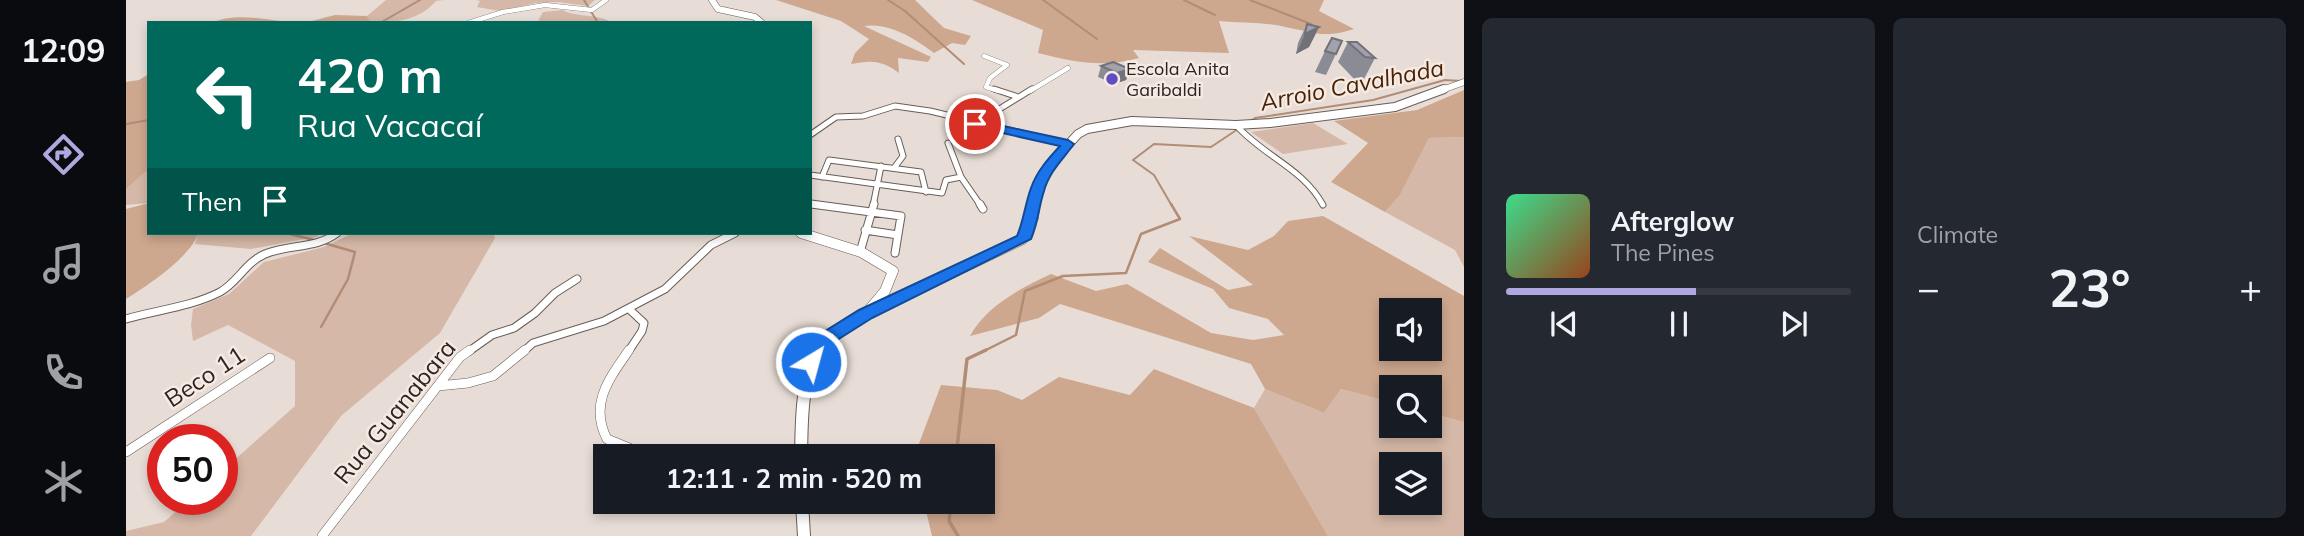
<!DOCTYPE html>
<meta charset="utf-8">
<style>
body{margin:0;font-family:Mulish,sans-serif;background:#242831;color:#f1f3f6;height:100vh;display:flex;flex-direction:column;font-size:26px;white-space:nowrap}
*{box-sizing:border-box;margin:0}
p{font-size:23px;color:#9ea1a6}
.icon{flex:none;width:38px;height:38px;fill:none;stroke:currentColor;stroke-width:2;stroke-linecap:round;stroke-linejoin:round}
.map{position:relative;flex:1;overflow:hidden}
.details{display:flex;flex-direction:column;gap:18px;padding:18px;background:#0d0f14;width:840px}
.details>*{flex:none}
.hud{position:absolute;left:21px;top:21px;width:665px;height:214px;border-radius:0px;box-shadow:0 4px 10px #0003;background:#00695c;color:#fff;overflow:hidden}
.buttons{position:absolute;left:1253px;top:298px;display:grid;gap:14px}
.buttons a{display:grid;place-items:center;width:63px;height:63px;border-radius:0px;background:#171b24;box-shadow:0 4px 10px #0003;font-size:35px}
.speed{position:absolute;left:21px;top:424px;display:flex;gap:14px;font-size:35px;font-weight:700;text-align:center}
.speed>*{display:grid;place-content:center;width:91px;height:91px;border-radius:50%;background:#171b24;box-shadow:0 4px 10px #0003;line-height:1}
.speed .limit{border:10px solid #d22;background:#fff;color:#111}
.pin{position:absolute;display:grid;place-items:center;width:60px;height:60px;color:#fff;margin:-30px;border:4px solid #fff;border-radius:50%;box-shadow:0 2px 7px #0007}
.me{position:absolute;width:77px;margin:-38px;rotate:37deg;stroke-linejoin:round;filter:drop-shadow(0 0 5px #0008)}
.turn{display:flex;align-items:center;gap:24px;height:147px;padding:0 35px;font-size:32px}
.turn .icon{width:91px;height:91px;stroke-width:2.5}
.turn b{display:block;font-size:49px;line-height:60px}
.then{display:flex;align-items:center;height:66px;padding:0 35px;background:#0003;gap:14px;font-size:26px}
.big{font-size:52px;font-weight:700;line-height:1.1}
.details .tile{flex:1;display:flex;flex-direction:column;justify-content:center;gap:10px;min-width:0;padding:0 24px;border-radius:10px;background:#242831}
.song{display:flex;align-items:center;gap:21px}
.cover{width:84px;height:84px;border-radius:10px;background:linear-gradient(135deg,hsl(150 70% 55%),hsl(20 70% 35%))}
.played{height:7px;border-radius:4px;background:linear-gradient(90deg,#afa8e0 55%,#363941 55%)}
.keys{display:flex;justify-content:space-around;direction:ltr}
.heat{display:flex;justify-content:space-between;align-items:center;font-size:38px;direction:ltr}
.details .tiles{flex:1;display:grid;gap:18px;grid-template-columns:repeat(2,1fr)}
.trip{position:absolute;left:467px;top:444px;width:402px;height:70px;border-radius:0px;background:#171b24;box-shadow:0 4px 10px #0003;font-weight:700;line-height:70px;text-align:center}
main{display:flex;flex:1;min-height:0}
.dock{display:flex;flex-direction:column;width:126px;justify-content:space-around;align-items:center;background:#090b0e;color:#9ea1a6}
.dock .icon{width:49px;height:49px}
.dock .selected{color:#afa8e0}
.dock b{font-size:32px;color:#f1f3f6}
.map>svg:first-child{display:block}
.green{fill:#d5b8a7;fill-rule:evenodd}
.forest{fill:#cea78f;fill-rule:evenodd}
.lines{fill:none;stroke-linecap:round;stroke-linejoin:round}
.stream-far2{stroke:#b38c75;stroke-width:2}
.stream-far1{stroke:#b38c75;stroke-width:2.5}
.stream{stroke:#b38c75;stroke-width:3.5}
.street-far3-casing{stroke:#685e58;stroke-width:5}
.street-far2-casing{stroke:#685e58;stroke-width:7}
.street-far1-casing{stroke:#685e58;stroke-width:9}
.street-casing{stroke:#685e58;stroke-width:10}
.secondary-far3-casing{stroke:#685e58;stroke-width:7}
.secondary-far2-casing{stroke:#685e58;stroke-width:10}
.secondary-far1-casing{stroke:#685e58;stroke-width:11}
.secondary-casing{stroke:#685e58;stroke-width:14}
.street-far3{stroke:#fff;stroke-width:4.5}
.street-far2{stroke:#fff;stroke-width:5}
.street-far1{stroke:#fff;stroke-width:7}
.street{stroke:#fff;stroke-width:9}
.secondary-far3{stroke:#fff;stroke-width:6}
.secondary-far2{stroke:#fff;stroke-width:8}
.secondary-far1{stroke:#fff;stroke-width:10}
.secondary{stroke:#fff;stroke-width:12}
.wall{fill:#8a8b95}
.shaded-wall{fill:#717179}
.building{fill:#a1a2ad;stroke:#717179;stroke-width:2}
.route{fill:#1a73e8;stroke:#114b97;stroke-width:2}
.poi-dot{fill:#5e4dc5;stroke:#f6eae3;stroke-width:2.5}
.labels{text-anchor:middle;stroke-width:5;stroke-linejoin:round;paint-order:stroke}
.far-poi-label{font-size:18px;fill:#2a2523;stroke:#f6eae3;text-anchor:start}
.water-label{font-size:23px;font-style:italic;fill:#482205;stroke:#f6eae3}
.near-street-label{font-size:24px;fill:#2a2523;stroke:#f6eae3}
</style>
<main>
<nav class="dock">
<b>12:09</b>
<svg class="icon selected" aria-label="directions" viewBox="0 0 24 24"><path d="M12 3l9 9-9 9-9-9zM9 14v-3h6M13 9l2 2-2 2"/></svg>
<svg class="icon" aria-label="music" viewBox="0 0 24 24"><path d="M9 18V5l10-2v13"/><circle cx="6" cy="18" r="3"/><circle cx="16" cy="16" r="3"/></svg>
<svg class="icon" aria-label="phone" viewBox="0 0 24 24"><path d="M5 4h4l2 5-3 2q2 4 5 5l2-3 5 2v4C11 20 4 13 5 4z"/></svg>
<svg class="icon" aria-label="climate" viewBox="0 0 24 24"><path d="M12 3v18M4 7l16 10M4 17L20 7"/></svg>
</nav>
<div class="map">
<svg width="1338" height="536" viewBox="0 0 1338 536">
<rect width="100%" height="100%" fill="#e8ddd6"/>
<path class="green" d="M260,0H318L310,1C293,21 267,23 243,23L241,16Z
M350,0H469L462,6L432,2L410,3L374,11L351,7L354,1Z
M436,10C452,18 471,13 487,23H411L417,12Z
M1187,123L1222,144L1157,154L1125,132Z
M1338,137V267L1329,250L1259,212L1274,195L1303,138Z
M23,169V203L0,205V189Z
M72,233H195L190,237L125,249L69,244Z
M227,233H367L369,238L314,333L215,416L125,536H0V531L38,522L64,499H96V471L169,406V361L102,325L67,341L65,325L67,309L103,294L138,262L198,247Z
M1139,389L1198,413L1215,389L1265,402V425H1304V413L1338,422V536H1202L1128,408ZM1265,464H1304V502H1265Z"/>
<path class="forest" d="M650,0H789L818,28L845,36L839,45L826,43L808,53C788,38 763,22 738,26L805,57L802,62L772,58L773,73C756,60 745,60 725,64L729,53L743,39L715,21Z
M846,0H1198L1193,11L1228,29C1198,39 1187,32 1159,27C1138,22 1115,23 1093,21L1103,53L1007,50L1013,58C978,68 947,62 912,53L917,30Z
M209,15L241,16L244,22L85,23C115,10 146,23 176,22C187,22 199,17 209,15Z
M23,74V169L0,189V82L13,80Z
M1338,90V137L1303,138L1274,195L1259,212L1205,182L1242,143L1208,121L1291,110Z
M23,203V233H72C66,256 21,286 0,299V209Z
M1197,216L1338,296V422L1304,413V387H1265V402L1215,389L1198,413L1139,389L1125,364L934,304L913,318L844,336C860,306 895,288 925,274L970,291L1001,284L1085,333L1127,340L1158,335L1142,319L1103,308L1087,289L1022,262L1034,248L1102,290L1127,285L1063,236L1122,250L1148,236L1162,221ZM1265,310H1304V348H1265Z
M1028,369L1128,408L1202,536H806L798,502H858V457H788L815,385L871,390L896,400L933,377L1004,395Z"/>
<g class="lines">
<path class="stream-far2" d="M458,0L472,23
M762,0L779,11L838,64
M917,0L971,39
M1058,0L1089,15
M1124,0L1185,24
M254,23L294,0
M1123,122L1129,118L1247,100L1319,80L1336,81
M0,124L23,120
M1046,206L1028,175L1007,160L1028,144L1085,147L1112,129"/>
<path class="stream-far1" d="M160,233L188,240
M195,327L222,279L229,252L198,243
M856,352L890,335L899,291L937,276L1000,273L1015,234L1054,219L1045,204"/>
<path class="stream" d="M830,457L841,359L860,350
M825,502L823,521L832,536"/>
<defs>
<path id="street-far3" d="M342,23L377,12L419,5L466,10L480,0
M858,56L881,65L864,78L860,87L873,91
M904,91L942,68"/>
<path id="street-far2" d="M868,89L892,97
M849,124L906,89
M1110,125C1137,156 1177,168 1197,205
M684,135L710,117L737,116L769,106L804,111L942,144
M822,143L835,177L855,206
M768,168L777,156L772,139
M684,175L816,193L820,180L835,177
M696,177L703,160L795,172L800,192
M684,204L698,206
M747,206L755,166"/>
<path id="street-far1" d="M685,204L775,216L769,253
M854,204L857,209
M739,230L772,235
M734,252L748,204
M0,319C30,310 65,307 94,292C111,283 120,262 139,254C163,244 190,249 211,233
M342,352L366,335L388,328L409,313L429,293L451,279
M397,352L407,343L478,321L539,289L585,245L609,233
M502,352L516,331L518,323L503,309"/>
<path id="street" d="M503,350C483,379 463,404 481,439L525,457
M312,386L342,383L367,376L399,350
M0,452L144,358
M196,536L334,357L344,350"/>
<path id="secondary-far3" d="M586,0L592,9L629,17L636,23
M1313,91L1338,82"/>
<path id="secondary-far2" d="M909,206L911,190L921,168L952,134L961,129L1006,121L1110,125L1144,123L1269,107L1318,89"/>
<path id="secondary-far1" d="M675,233L735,252L767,271L759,291L743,310
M693,352L702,337L740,314L897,239L907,218L909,204"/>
<path id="secondary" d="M675,457C676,421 674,381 694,350
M676,502L678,536"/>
</defs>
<use href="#street-far3" class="street-far3-casing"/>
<use href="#street-far2" class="street-far2-casing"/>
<use href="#street-far1" class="street-far1-casing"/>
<use href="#street" class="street-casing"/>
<use href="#secondary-far3" class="secondary-far3-casing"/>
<use href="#secondary-far2" class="secondary-far2-casing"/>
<use href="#secondary-far1" class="secondary-far1-casing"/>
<use href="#secondary" class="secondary-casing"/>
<use href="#street-far3" class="street-far3"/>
<use href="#street-far2" class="street-far2"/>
<use href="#street-far1" class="street-far1"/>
<use href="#street" class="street"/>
<use href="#secondary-far3" class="secondary-far3"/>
<use href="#secondary-far2" class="secondary-far2"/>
<use href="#secondary-far1" class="secondary-far1"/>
<use href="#secondary" class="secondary"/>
</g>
<path class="wall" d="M1181,24L1193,27L1183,47L1170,54L1172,43Z
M1216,41L1200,75L1189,72L1199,51Z
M1222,42L1249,58L1238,79H1228L1212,62Z
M975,66L1004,69L1000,80L988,84L972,77Z"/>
<path class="shaded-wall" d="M1193,27L1183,47L1170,54L1179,34Z
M1004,69L1000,80L988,84L991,73Z"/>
<path class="building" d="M1181,24L1193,27L1179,34Z
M1206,38L1216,41L1210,54L1199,51Z
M1222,42H1231L1249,58L1239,57Z
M987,62L1004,69L991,73L975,66Z"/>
<path class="route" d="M849,120L942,140L948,144C937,159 923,172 918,191C912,209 913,220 905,239L746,318L708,342L692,367H679L676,362L696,333L733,310L891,236C898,220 899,204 905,188C911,171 922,159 934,146L845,126V121Z"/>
<circle class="poi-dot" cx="986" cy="79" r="7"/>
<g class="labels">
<g class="far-poi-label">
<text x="1000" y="75">Escola Anita<tspan x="1000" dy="21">Garibaldi</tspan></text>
</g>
<g class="water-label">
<text transform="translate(1226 85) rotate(-11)" y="8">Arroio Cavalhada</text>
</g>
<g class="near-street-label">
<text transform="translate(79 377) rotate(-33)" y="8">Beco 11</text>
<text transform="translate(269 412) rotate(-51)" y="8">Rua Guanabara</text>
</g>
</g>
</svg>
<div class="buttons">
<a><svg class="icon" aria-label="sound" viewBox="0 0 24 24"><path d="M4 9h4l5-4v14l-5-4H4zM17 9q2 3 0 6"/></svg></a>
<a><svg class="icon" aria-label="search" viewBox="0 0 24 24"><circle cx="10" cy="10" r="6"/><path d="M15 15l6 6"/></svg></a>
<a><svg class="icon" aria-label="layers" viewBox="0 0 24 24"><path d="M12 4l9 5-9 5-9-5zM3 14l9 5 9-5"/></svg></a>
</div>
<div class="speed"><div class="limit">50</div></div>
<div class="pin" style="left:849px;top:124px;background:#d93025"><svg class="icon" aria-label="arrive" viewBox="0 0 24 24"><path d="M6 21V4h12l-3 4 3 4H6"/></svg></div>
<svg class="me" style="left:685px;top:362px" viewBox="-20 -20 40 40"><circle r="17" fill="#1a73e8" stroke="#fff" stroke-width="3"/><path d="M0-11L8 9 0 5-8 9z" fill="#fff"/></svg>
<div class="trip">12:11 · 2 min · 520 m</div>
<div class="hud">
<div class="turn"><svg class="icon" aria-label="left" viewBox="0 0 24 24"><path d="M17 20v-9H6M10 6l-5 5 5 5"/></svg><div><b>420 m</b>Rua Vacacaí</div></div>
<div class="then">Then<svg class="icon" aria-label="arrive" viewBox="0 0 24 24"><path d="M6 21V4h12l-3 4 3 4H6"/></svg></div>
</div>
</div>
<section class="details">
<div class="tiles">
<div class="tile">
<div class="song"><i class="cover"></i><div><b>Afterglow</b><p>The Pines</p></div></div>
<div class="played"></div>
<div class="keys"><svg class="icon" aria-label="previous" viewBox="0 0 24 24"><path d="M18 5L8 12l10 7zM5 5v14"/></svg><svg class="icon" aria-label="pause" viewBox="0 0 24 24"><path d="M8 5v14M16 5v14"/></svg><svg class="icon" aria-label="next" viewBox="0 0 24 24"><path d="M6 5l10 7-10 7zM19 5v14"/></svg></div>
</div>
<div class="tile"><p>Climate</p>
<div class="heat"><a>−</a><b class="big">23°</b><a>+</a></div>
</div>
</div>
</section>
</main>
